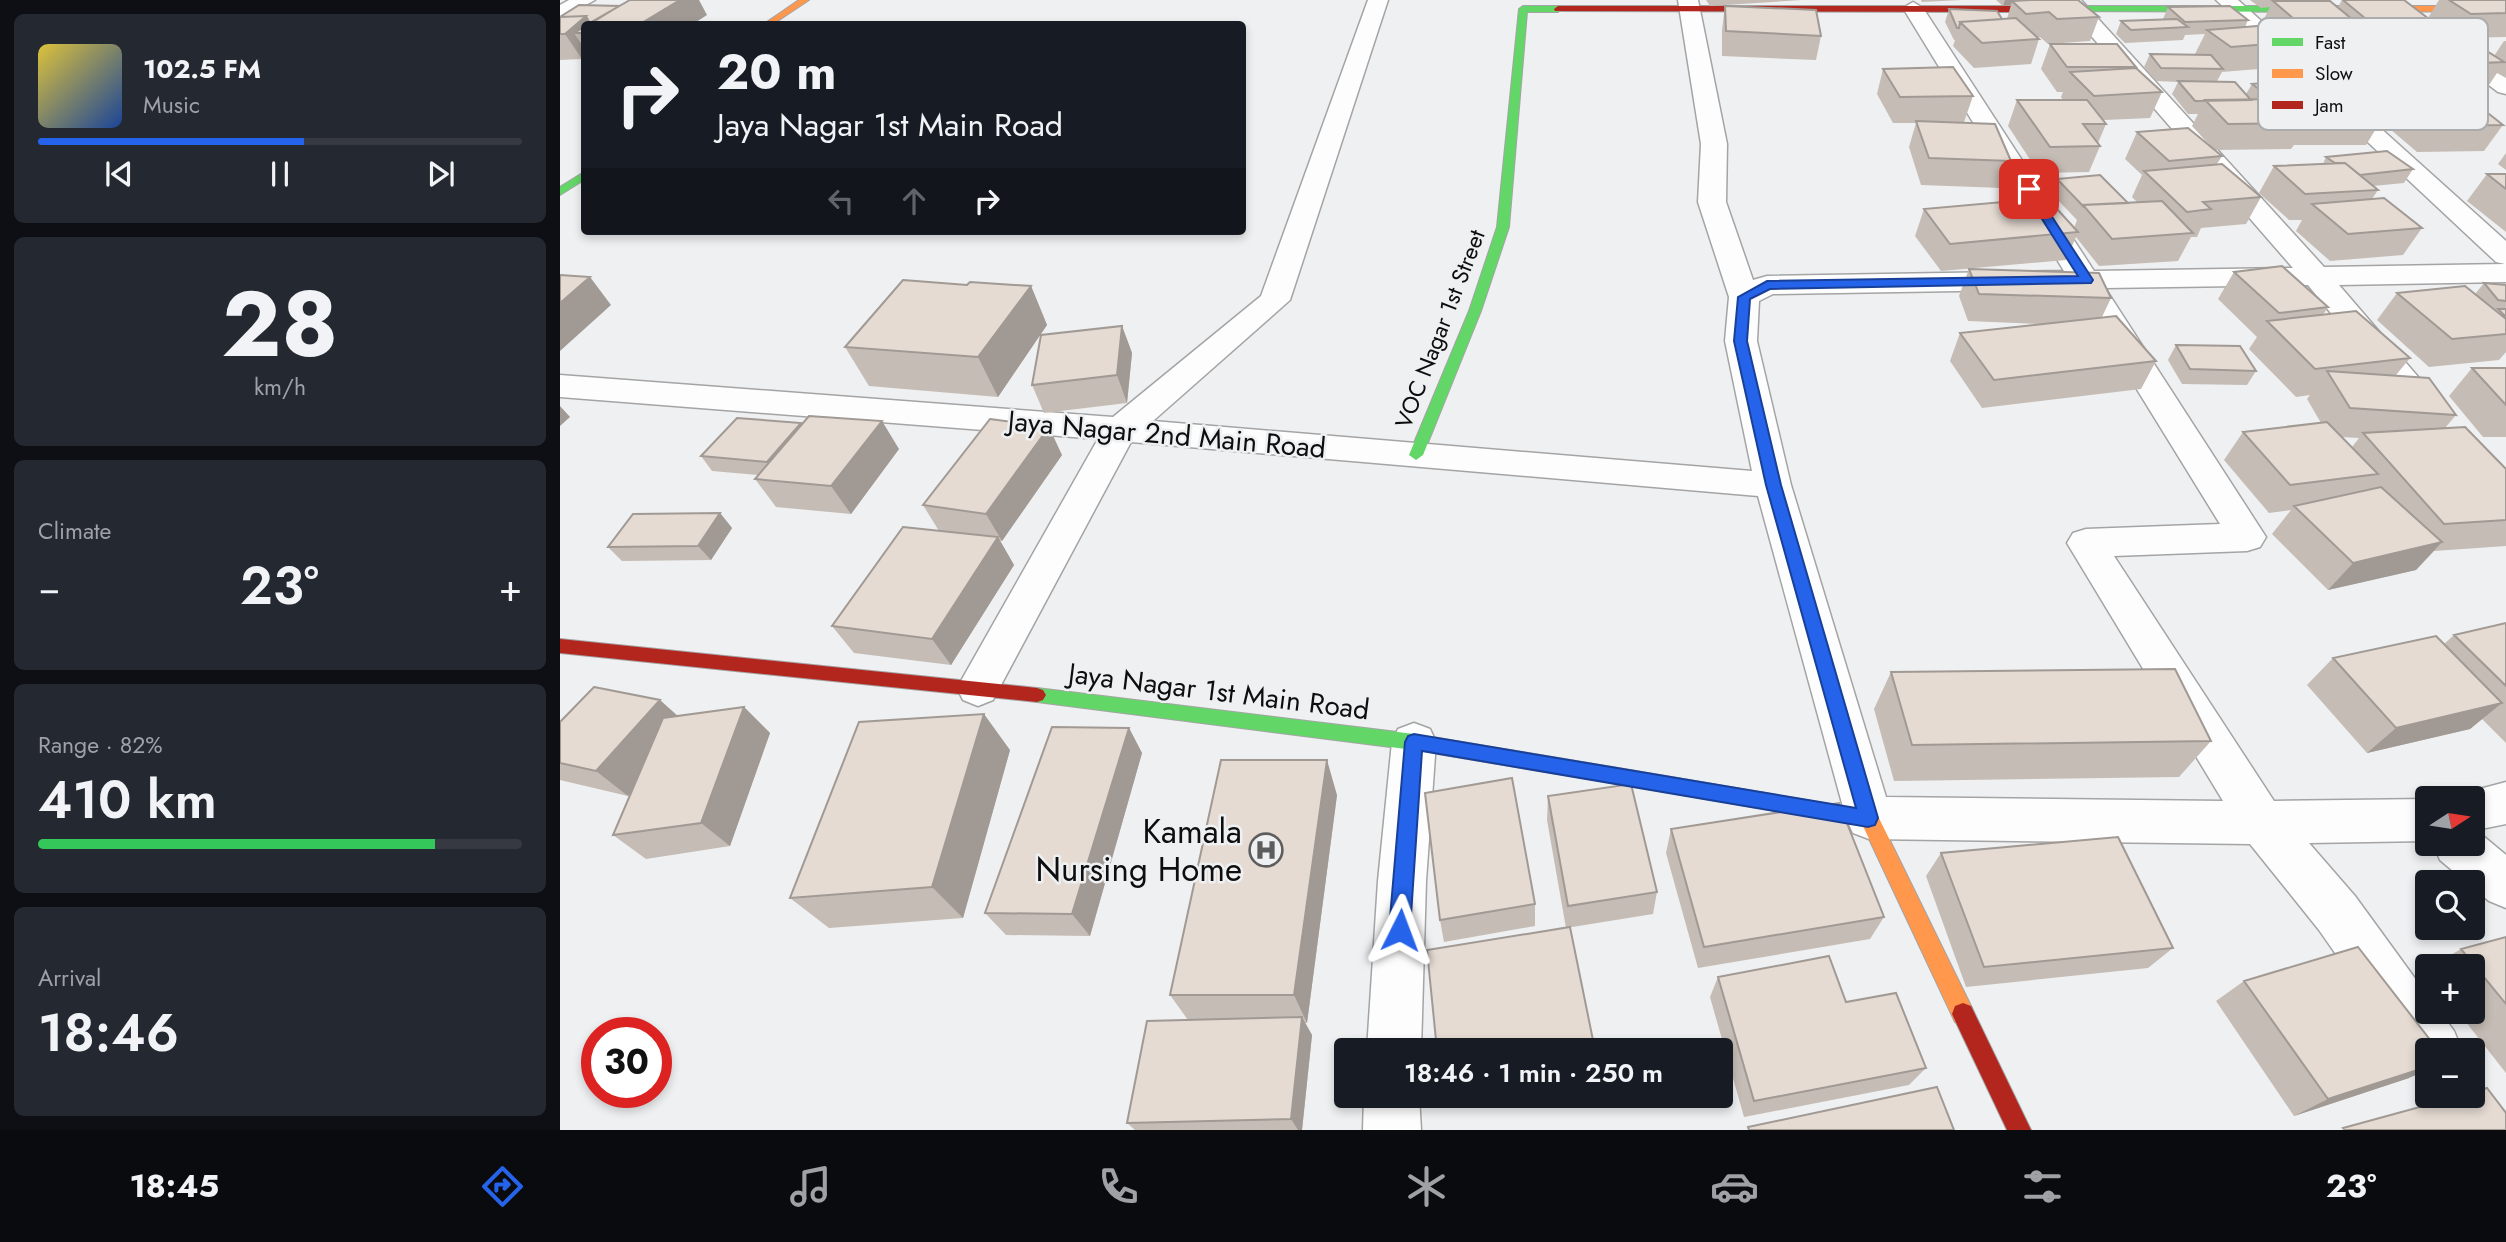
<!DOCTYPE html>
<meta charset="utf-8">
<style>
body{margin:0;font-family:Jost,sans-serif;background:#242831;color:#f1f3f6;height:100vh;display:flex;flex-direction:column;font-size:26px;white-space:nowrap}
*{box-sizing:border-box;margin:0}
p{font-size:23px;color:#9ea1a6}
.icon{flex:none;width:38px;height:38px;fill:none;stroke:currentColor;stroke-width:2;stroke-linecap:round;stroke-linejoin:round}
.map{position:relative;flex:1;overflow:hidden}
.panel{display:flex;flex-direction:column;gap:14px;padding:14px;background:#0d0f14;width:560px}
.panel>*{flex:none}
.guide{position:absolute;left:21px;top:21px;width:665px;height:214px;border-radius:7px;box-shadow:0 4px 10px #0003;background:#171b24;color:#f1f3f6;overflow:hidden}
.needle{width:46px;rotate:78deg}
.tools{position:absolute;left:1855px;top:786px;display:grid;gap:14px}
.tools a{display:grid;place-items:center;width:70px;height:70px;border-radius:7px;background:#171b24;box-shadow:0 4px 10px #0003;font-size:35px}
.speed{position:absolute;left:21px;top:1017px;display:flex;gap:14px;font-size:35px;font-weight:700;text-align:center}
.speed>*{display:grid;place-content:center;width:91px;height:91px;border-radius:50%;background:#171b24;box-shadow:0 4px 10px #0003;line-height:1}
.speed .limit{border:10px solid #d22;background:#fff;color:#111}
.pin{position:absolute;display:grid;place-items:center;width:60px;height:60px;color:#fff;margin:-30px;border-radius:14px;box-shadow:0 4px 10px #0006}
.me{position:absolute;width:77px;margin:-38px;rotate:3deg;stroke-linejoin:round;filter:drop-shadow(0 0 5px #0008)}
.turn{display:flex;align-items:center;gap:24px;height:147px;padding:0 21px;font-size:32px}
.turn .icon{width:91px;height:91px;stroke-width:2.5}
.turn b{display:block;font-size:49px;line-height:60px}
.lanes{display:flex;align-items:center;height:66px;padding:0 21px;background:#0003;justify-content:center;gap:35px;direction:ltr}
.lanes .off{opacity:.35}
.big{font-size:52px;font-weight:600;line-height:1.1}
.panel .tile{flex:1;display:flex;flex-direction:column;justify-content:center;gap:10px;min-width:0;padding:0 24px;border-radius:10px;background:#242831}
.panel .dial{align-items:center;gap:0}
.dial b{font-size:91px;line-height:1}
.song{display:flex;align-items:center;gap:21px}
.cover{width:84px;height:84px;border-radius:10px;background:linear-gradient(135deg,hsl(50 70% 55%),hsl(220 70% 35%))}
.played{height:7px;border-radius:4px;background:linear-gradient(90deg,#2563eb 55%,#363941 55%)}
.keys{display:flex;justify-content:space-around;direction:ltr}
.heat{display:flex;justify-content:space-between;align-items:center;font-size:38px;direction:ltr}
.charge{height:10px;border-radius:5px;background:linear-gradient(90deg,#34c759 82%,#363941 0)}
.trip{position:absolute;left:774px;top:1038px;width:399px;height:70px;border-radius:7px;background:#171b24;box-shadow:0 4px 10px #0003;font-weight:600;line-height:70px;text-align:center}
.tabs{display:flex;height:112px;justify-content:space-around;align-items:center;background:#090b0e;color:#9ea1a6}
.tabs .icon{width:49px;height:49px}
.tabs .on{color:#2563eb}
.tabs b{font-size:32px;color:#f1f3f6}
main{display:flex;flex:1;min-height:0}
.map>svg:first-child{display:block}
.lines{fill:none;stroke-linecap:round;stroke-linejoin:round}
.street-casing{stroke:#a4a4a5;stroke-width:3}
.fast-casing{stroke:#a4a4a5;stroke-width:2}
.slow-casing{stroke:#a4a4a5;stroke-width:2}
.jam-casing{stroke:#a4a4a5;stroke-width:2}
.street{fill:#fdfdfd;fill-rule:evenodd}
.fast{fill:#63d668;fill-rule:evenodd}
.slow{fill:#ff974d;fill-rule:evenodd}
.jam{fill:#b3261e;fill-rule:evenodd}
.wall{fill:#c5bcb5;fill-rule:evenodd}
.shaded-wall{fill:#a09994}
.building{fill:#e5dbd3;stroke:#a09994;stroke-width:2}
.route{fill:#2563eb;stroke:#184099;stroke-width:2}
.labels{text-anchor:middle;stroke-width:5;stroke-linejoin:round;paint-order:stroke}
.far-street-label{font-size:23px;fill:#0e0e0f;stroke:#eef0f2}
.street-label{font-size:28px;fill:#0e0e0f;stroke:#eef0f2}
.near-poi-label{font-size:33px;fill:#0e0e0f;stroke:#eef0f2;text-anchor:end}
.key{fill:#eef0f2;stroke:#abacae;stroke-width:2}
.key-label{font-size:19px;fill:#0e0e0f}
</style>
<main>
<section class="panel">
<div class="tile">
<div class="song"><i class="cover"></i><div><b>102.5 FM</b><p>Music</p></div></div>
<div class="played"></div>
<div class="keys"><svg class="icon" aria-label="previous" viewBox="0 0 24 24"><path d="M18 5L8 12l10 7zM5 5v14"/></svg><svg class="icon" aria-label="pause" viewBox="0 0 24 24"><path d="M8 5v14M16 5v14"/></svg><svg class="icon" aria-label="next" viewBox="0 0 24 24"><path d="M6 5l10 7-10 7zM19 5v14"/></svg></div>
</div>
<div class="tile dial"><b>28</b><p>km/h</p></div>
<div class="tile"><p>Climate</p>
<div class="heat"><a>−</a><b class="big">23°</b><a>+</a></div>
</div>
<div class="tile"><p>Range · 82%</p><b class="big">410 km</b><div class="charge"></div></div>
<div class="tile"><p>Arrival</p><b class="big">18:46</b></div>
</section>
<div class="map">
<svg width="1946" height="1130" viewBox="0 0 1946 1130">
<rect width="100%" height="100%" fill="#eff0f1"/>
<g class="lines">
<defs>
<path id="street" d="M9,0H35L0,19V5Z
M808,0H828L730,300L593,421L1192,471L1165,341L1169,297L1138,202L1141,144L1118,0H1138L1167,144L1166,202L1193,280L1207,276L1504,271L1343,8L1353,2L1363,8L1534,271L1733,268L1500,0H1521L1764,267L1945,264L1936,262L1656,0H1678L1946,241V282L1779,285L1884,407L1889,415L1884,423L1872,426L1860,423L1748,285L1545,288L1706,537L1700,547L1687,551L1554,556L1714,801L1867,799V841L1749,843L1795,896L1867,995V1012H1880L1894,1031L1902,1050H1867V1074L1856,1069L1759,930L1690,844L1309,839L1293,833L1286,818L1198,496L571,442L433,700L418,706L403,700L397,688L538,439L0,397V375L553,417L701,296ZM1515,289L1660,524L1526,529L1513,533L1507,543L1663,801L1326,797L1231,485L1197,341L1199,301L1213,294Z
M1816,0H1839L1946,76V94L1938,92Z
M854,723L870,729L876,742L866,881L861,1050H807L818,881L832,742L838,729Z
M1946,782V824L1916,830L1946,855V908L1929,901L1913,888V882H1906L1880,860L1873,844H1913V798H1895L1897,795Z
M804,1096H859L861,1130H803Z"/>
<path id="fast" d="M963,6H998L1002,9L998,12H967L949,227L921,311L863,455L856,460L849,455L909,311L937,227L959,9Z
M1451,6H1796L1800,9L1796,12L1448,11L1447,9Z
M24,172V180L0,195V187Z
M477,688L854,734L1070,770L1077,772L1079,778L1077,784L1070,786L854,750L477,702L471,700L468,695L471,690Z"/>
<path id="slow" d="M239,0H249L213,24H204Z
M1796,6H1946V12L1793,11L1792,9Z
M1070,770L1316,812L1411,1006L1414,1014L1411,1022L1403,1025L1395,1022L1303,826L1070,786L1063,784L1061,778L1063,772Z"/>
<path id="jam" d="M998,6H1451L1455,9L1451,12L995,11L994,9Z
M0,639L477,688L483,690L486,695L483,700L477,702L0,653Z
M1403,1003L1411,1006L1471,1130H1447L1392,1014L1395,1006Z"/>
</defs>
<use href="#street" class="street-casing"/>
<use href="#fast" class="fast-casing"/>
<use href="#slow" class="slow-casing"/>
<use href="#jam" class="jam-casing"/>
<use href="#street" class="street"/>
<use href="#fast" class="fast"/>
<use href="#slow" class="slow"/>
<use href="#jam" class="jam"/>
</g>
<path class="wall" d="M1146,0H1242L1150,6Z
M1361,0H1402L1362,2Z
M1436,0H1518L1539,17L1530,41L1488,44L1480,37H1477L1479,39L1471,64L1414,68L1393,46L1395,40H1394L1385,22L1389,9L1442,19H1447L1451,5L1443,6Z
M1690,0H1742L1741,1L1778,7L1782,0H1844L1868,18L1879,0H1946V37L1895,38L1868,20L1854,43H1836L1840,46L1934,56L1944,41H1946V78L1937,73L1927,88L1784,94L1753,69L1767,44H1775H1735L1723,67L1662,72L1657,81L1686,94L1692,84L1761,99L1822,119L1806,145H1734L1731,149L1655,150L1662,156L1657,164L1701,197L1686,224L1641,228L1637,237H1631L1618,261L1539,266L1516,237L1506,260L1381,271L1355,236L1364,209L1514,228L1517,220L1491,193L1497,179L1568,203L1577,202L1572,197L1582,175L1565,159L1577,132L1653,149L1632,126L1638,114H1628L1612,94L1618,82L1596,81L1584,67L1590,54L1636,55L1635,54L1645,34L1625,35L1623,40L1565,43L1556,34L1561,21L1603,19L1608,7L1688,20L1685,27L1701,25L1710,7L1701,8ZM1784,36L1793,43L1780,44Z
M1165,6L1261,36L1256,60L1162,56V30Z
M147,15L24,24V56L22,59L0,60V17Z
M1490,44L1576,67L1575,68L1602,92L1590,118L1544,120L1546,124L1538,143L1540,146L1529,172L1479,173L1448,126L1457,100H1503L1501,97L1503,92H1497L1481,69Z
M1323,69L1413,96L1404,122H1391L1451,161L1442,188L1361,185L1349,147L1356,123H1333L1317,94Z
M1846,103L1943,125L1924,151L1857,152L1830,129Z
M1946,153V170L1938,164Z
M1766,157L1853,169L1844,183L1813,186L1818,190L1812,199L1862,228L1843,255L1770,261L1736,231L1742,220H1729L1699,193L1714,166L1763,164Z
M1927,174H1946V232L1907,201Z
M1409,269L1551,298L1542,317L1596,361L1581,389L1422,408L1390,361L1400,333L1481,324L1408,321L1399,296Z
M1674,272L1768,307L1763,315L1850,358L1836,375L1896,415L1885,428L1946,469V546L1874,551L1856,570L1768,590L1712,534L1731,510L1709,513L1664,460L1683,432L1761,423L1747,399L1750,395L1736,397L1689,349L1697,337L1658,299ZM1781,437L1799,438L1792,447Z
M1924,283L1946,285V352L1939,360L1869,367L1817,320L1837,293L1915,294Z
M407,285L471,286L487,325L438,397L309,386L285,347Z
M562,326L572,353L567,403L484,413L472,385Z
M1616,345L1696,371L1687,385L1622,384L1608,360Z
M1912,368H1946V437H1923L1889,396Z
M241,424L339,449L291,514L216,507L195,479L198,475L152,471L141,456Z
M502,455L442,541H440L454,565L391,665L294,653L272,626L379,531L363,505Z
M160,513L172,528L151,560L62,561L48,547Z
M1946,623V743L1922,719L1910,729L1807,753L1747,685L1773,658L1884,644L1894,635Z
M1331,672L1651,741L1619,777L1334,781L1314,709Z
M184,707L210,733L170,846L86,859L53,835L70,793L68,796L0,780V722L118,716Z
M569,728L582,753L530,936L446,935L425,913Z
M450,750L403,918L269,928L230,898Z
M777,795L747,1023H745L752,1035L742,1130H575L567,1123L628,1020L610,995Z
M988,796L1097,892L1093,914L1006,928L987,820Z
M1111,829L1324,917L1310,939L1138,968L1106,853Z
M1381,853L1613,948L1588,968L1406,987L1366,876Z
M975,904V926L884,942L880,920Z
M1946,937V1073L1898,1012H1913V966H1872L1901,949Z
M1158,977L1286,1002L1366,1068L1349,1085L1184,1117L1150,997Z
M1684,981L1849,1078L1734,1116L1656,1001Z
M883,1096H923L884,1102Z"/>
<path class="shaded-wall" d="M120,0H139L147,15L133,24H80Z
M1445,0H1484L1452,1L1451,5L1443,6Z
M26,16L31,24H24V33H14L24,48V56L22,59L5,34Z
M30,277L51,305L0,351V303Z
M471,286L487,325L438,397L418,357Z
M562,326L572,353L567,403L557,375Z
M0,406L10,417L0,426Z
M322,421L339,449L291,514L271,486Z
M241,423L251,438L218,477L207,462Z
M489,427L502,455L442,541L426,514Z
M160,513L172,528L151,560L138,546Z
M438,537L454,565L391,665L372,639Z
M1882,542L1856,570L1768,590L1793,563Z
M100,700L129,726L68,796L36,771Z
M1942,703L1910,729L1807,753L1836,728Z
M184,707L210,733L170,846L141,823Z
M424,714L450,750L403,918L372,887Z
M569,728L582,753L530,936L512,914Z
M767,760L777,795L747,1023L734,995Z
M742,1017L752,1035L742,1130H738L731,1119Z
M1867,1067V1070L1849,1078L1734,1116L1768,1099Z"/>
<path class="building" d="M70,0H120L80,24H28Z
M1471,0H1518L1539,17L1497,19L1489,12L1466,14L1452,1Z
M1783,0H1844L1869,19H1806Z
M1889,0H1946V13L1911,14Z
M1713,1H1770L1793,20L1734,19Z
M19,5L59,6L33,22H29L26,16L0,17Z
M1165,6L1256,10L1261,36L1166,31Z
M1670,6L1688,20L1625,22L1608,7Z
M1389,9L1437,11L1442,19L1400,22L1399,28H1397Z
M26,16L5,34H0V17Z
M1456,18L1479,39L1422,43L1400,22Z
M1617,19L1628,27L1571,30L1561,21Z
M1710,25L1736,42L1671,47L1647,30Z
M24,27V33H14Z
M1834,42L1840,46L1914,43L1944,62L1799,68L1767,44Z
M1490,44H1557L1576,67H1507Z
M1590,54L1651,55L1663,69L1601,68Z
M1393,67L1413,96L1340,97L1323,69Z
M1576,68L1602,92L1534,96L1510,72Z
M1735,80L1761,98L1726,99L1724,101L1722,99H1713L1692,84Z
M1618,81L1675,82L1691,100L1635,101Z
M1722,99L1746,123L1668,124L1645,100Z
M1457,100H1527L1546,124H1523L1540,146L1490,147Z
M1914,102L1943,125L1874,126L1846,103Z
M1356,121L1435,124L1451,161L1369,158Z
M1628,128L1662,156L1609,161L1577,132Z
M1827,151L1853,169L1800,175L1785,163H1775L1766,157Z
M1785,163L1818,190L1745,194L1714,166Z
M1662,164L1701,197L1643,202L1651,209L1627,212L1584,171Z
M1927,174H1946V189Z
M1540,175L1568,203L1523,205V206L1497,179Z
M1487,198L1518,232L1390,244L1364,209Z
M1824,198L1862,228L1788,234L1752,204Z
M1602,201L1633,233L1552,239L1523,205Z
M1722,266L1768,307L1719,313L1674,272Z
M1409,269L1539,273L1551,298L1419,294Z
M0,275L30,277L0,303Z
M343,280L407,285L410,282L471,286L418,357L285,347Z
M1924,283L1946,285V301L1938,300Z
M1905,286L1946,319V334L1892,339L1837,293Z
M1938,309H1946V317Z
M1796,311L1850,358L1755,369L1707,321Z
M1556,316L1596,361L1434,380L1400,333Z
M562,326L557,375L472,385L481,335Z
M1616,345L1680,346L1696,371L1630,369Z
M1912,368H1946V405Z
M1767,371L1869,378L1896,415L1790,408Z
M249,416L322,421L271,486L195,479Z
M177,418L241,423L207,462L141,456Z
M430,419L489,427L426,514L363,505Z
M1767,422L1818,474L1730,485L1683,432Z
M1905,427L1946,469V520L1884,524L1803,433Z
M1821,487L1882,542L1793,563L1734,506Z
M160,513L138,546L48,547L73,514Z
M343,527L438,537L372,639L272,626Z
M1946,623V686L1894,635Z
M1876,636L1942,703L1836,728L1773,658Z
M1615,669L1651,741L1352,745L1331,672Z
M34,687L100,700L36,771L0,763V722Z
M184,707L141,823L53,835L103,718Z
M424,714L372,887L230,898L299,722Z
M492,727L569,728L512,914L425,913Z
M661,760H767L734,995H610Z
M952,778L975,904L880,920L865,793Z
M1071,784L1097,892L1008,906L988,796Z
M1279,803L1324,917L1144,947L1111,829Z
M1558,837L1613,948L1424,967L1381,853Z
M1010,927L1035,1050H877L867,950Z
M1946,937V1004L1901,949Z
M1798,947L1878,1050H1867V1067L1768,1099L1684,981Z
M1269,956L1286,1002L1336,993L1366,1068L1194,1101L1158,977Z
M742,1017L731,1119L567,1123L587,1021Z
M1377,1087L1394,1130H1189L1188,1127Z
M1927,1088L1946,1113V1130H1785L1783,1128L1900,1096H1913V1092Z"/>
<path class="route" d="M1469,186L1474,189L1533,280L1531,283L1210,289L1190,299L1187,341L1221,485L1318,818L1315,825L1308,827L862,751L850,930L847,937L840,940L833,937L829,930L845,742L848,736L854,734L1296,808L1206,485L1174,341L1178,297L1207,281L1518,276L1463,189Z"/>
<defs>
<symbol id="hospital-ring" viewBox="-11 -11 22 22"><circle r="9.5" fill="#eef0f2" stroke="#5d5d5e" stroke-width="1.5"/><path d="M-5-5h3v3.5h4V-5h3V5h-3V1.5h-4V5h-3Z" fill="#5d5d5e"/></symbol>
</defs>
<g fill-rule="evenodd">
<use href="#hospital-ring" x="687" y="831" width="38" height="38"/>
</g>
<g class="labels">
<g class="far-street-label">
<text transform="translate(880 329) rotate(-69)" y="8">VOC Nagar 1st Street</text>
</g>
<g class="street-label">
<text transform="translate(607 434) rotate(5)" y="10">Jaya Nagar 2nd Main Road</text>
<text transform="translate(659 691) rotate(7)" y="10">Jaya Nagar 1st Main Road</text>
</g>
<g class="near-poi-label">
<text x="682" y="843">Kamala<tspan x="682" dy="38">Nursing Home</tspan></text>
</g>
</g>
<rect x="1698" y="18" width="230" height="112" rx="10" class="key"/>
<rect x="1712" y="38" width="31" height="8" fill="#63d668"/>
<rect x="1712" y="69" width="31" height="9" fill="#ff974d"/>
<rect x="1712" y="101" width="31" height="8" fill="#b3261e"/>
<g class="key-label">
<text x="1755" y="49">Fast</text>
<text x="1755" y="80">Slow</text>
<text x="1755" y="112">Jam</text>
</g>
</svg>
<div class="tools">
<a><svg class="needle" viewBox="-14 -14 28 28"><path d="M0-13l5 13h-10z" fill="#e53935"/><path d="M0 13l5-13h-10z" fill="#9ea1a6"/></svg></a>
<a><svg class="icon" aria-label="search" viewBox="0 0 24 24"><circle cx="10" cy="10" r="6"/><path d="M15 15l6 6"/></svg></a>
<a>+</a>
<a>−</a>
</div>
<div class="speed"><div class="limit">30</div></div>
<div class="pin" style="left:1469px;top:189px;background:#d93025"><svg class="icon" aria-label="arrive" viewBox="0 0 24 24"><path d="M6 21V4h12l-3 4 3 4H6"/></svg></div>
<svg class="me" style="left:840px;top:930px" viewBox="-20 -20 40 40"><path d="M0-17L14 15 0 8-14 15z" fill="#2563eb" stroke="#fff" stroke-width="4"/></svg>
<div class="trip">18:46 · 1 min · 250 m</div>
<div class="guide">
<div class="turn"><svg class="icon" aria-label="right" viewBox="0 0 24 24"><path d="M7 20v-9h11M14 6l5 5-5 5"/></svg><div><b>20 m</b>Jaya Nagar 1st Main Road</div></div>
<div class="lanes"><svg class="icon off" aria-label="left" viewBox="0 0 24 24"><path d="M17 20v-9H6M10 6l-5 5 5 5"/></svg><svg class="icon off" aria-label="ahead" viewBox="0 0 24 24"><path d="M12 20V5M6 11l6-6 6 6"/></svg><svg class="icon" aria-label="right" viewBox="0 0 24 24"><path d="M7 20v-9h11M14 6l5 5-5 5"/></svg></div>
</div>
</div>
</main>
<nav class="tabs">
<b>18:45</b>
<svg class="icon on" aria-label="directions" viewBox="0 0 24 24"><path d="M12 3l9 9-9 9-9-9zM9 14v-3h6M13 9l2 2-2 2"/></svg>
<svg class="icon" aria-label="music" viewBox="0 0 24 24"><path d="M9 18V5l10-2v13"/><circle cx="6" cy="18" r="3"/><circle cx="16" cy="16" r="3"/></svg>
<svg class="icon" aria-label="phone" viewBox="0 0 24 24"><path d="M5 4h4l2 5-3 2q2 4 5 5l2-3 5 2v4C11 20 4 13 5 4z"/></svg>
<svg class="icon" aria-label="climate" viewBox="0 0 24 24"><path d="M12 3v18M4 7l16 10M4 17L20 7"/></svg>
<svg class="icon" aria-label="car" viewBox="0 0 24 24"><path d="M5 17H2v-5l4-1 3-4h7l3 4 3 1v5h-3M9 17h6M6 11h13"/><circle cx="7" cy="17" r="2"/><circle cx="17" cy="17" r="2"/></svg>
<svg class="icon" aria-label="filters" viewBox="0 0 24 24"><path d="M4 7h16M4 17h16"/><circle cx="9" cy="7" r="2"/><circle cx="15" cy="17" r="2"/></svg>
<b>23°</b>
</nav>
